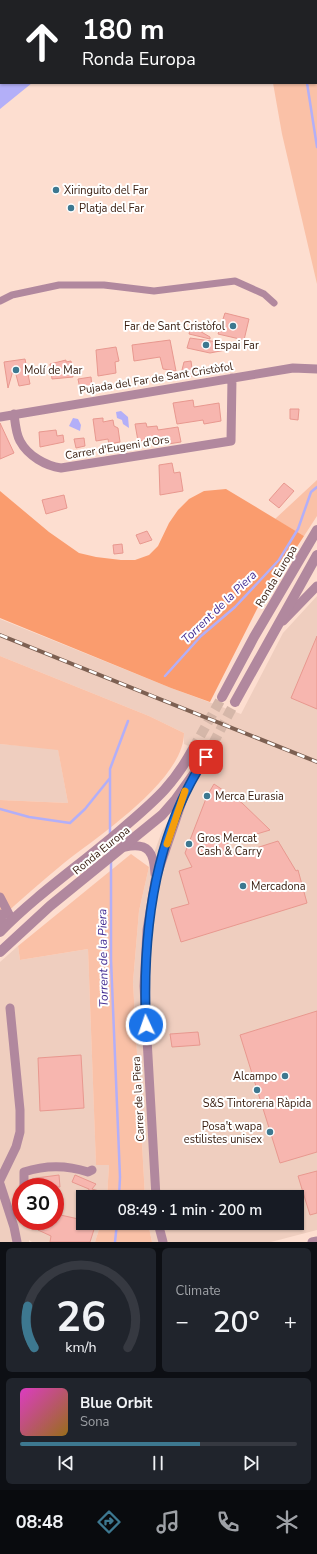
<!DOCTYPE html>
<meta charset="utf-8">
<style>
body{margin:0;font-family:"Nunito Sans",sans-serif;background:#20242c;color:#f1f3f6;height:100vh;display:flex;flex-direction:column;font-size:15px;white-space:nowrap}
*{box-sizing:border-box;margin:0}
p{font-size:13px;color:#9ea1a6}
.icon{flex:none;width:22px;height:22px;fill:none;stroke:currentColor;stroke-width:2;stroke-linecap:round;stroke-linejoin:round}
.map{position:relative;height:1242px;overflow:hidden}
.side{display:flex;flex-direction:column;gap:6px;padding:6px;background:#0d0f14;flex:1}
.side>*{flex:none}
.hud{position:absolute;left:0px;top:0px;width:317px;height:84px;box-shadow:0 1px 3px #0004;background:#202124;color:#fff;overflow:hidden}
.speed{position:absolute;left:12px;top:1178px;display:flex;gap:8px;font-size:20px;font-weight:700;text-align:center}
.speed>*{display:grid;place-content:center;width:52px;height:52px;border-radius:50%;background:#171b24;box-shadow:0 1px 3px #0004;line-height:1}
.speed .limit{border:6px solid #d22;background:#fff;color:#111}
.pin{position:absolute;display:grid;place-items:center;width:34px;height:34px;color:#fff;margin:-17px;border-radius:8px;box-shadow:0 2px 6px #0006}
.me{position:absolute;width:44px;margin:-22px;rotate:357deg;stroke-linejoin:round;filter:drop-shadow(0 0 3px #0008)}
.turn{display:flex;align-items:center;gap:14px;height:84px;padding:0 16px;font-size:18px}
.turn .icon{width:52px;height:52px;stroke-width:2.5}
.turn b{display:block;font-size:28px;line-height:34px}
.big{font-size:30px;font-weight:600;line-height:1.1}
.side .widget{flex:1;display:flex;flex-direction:column;justify-content:center;gap:6px;min-width:0;padding:0 14px;border-radius:6px;background:#20242c}
.side .dial{align-items:center;gap:0}
.dial svg{height:104px;overflow:visible;fill:none;stroke:#363941;stroke-width:7;stroke-linecap:round;text-anchor:middle}
.dial text{fill:#f1f3f6;stroke:none}
.song{display:flex;align-items:center;gap:12px}
.cover{width:48px;height:48px;border-radius:6px;background:linear-gradient(135deg,hsl(310 70% 55%),hsl(40 70% 35%))}
.played{height:4px;border-radius:2px;background:linear-gradient(90deg,#3d7890 65%,#363941 65%)}
.keys{display:flex;justify-content:space-around;direction:ltr}
.heat{display:flex;justify-content:space-between;align-items:center;font-size:22px;direction:ltr}
.side .tiles{flex:1;display:grid;gap:6px;grid-template-columns:1fr 1fr}
.widget:last-child{grid-column:span 2}
.trip{position:absolute;left:76px;top:1190px;width:228px;height:40px;border-radius:0px;background:#171b24;box-shadow:0 1px 3px #0004;font-weight:600;line-height:40px;text-align:center}
.tabs{display:flex;height:64px;justify-content:space-around;align-items:center;background:#090b0e;color:#9ea1a6}
.tabs .icon{width:28px;height:28px}
.tabs .on{color:#3d7890}
.tabs b{font-size:18px;color:#f1f3f6}
.map>svg:first-child{display:block}
.built{fill:#efcebf;fill-rule:evenodd}
.green{fill:#fac1a7}
.forest{fill:#fa9c6e}
.water{fill:#b3aff8}
.lines{fill:none;stroke-linecap:round;stroke-linejoin:round}
.stream{stroke:#b3aff8;stroke-width:2.5}
.building{fill:#f7b6af;stroke:#e8988f}
.tertiary-tunnel{stroke:#d5b7a9;stroke-width:10;stroke-dasharray:10 5;stroke-linecap:butt}
.pedestrian{stroke:#b1889e;stroke-width:7}
.minor{stroke:#b1889e;stroke-width:9}
.tertiary{stroke:#b1889e;stroke-width:10}
.rail-casing{stroke:#7d6052;stroke-width:4}
.rail{stroke:#fff;stroke-width:2.5;stroke-dasharray:8;stroke-linecap:butt}
.route-casing{stroke:#114b97;stroke-width:10}
.route{stroke:#1a73e8;stroke-width:7}
.slow{stroke:#f59e0b;stroke-width:7}
.poi-dot{fill:#3d7890;stroke:#fff;stroke-width:1.5}
.labels{text-anchor:middle;stroke-width:4;stroke-linejoin:round;paint-order:stroke}
.poi-label{font-size:11px;fill:#371c0e;stroke:#fff;text-anchor:start}
.street-label{font-size:11px;fill:#371c0e;stroke:#fff}
.water-label{font-size:12px;font-style:italic;fill:#432e94;stroke:#fff}
</style>
<div class="map">
<svg width="317" height="1242" viewBox="0 0 317 1242">
<rect width="100%" height="100%" fill="#fdded0"/>
<path class="built" d="M317,596V1230L271,1242H152L148,1223H297V1197H145L133,982L139,911L149,867L162,831L211,756L184,744V733L149,716L0,656V619L171,688L241,714L283,633Z
M0,744L58,749L68,803L0,800Z
M18,946L20,960L88,949L96,1164L109,1165L107,1197H83V1223H101L95,1242H32L29,1240V1242H0V962ZM21,1187H55V1221H21Z"/>
<path class="green" d="M316,36L317,42V284L282,134L273,83H316Z
M317,480V516L304,536L275,519Z
M0,656L149,716L184,733C184,780 98,836 64,863C42,881 20,900 0,919V800L68,803L58,750L0,744Z
M131,854L149,867L139,911L133,982L145,1197H107L109,1165H96L88,949L20,960L18,946Z
M101,1223H148L152,1242H95Z"/>
<path class="forest" d="M226,489L304,536L258,607L210,702L171,688L0,618V491L49,532L79,553L96,557L121,560H135L149,555L158,546L169,523L178,510L189,499L204,491Z"/>
<path class="water" d="M0,0H137L1,1V83H32L0,109Z
M121,411L128,417L129,428L123,424L122,420L117,418L116,412Z
M73,418L78,419L81,425L80,431L69,426Z"/>
<g class="lines">
<path class="stream" d="M307,83L317,147
M165,676L201,636L235,607L279,560L298,529L311,492L317,487
M0,809L29,817L70,823L85,809L110,778
M110,835V769L128,721
M110,842L111,853
M111,860V960L120,1177L119,1197
M115,1242L117,1223"/>
</g>
<path class="building" d="M225,313L249,319L244,340L218,334Z
M191,326L210,337V339L189,334Z
M190,338L218,342L231,349L210,353L187,348Z
M170,340L176,371L163,369L160,357L134,361L132,345Z
M116,347L119,361L115,362L116,373L98,376L96,350Z
M25,359L30,384L19,386L14,367L8,388L4,362Z
M66,360V362L71,361L73,377L52,379L50,364Z
M191,361L193,376L180,378L184,362Z
M91,377L92,387L80,389L78,379Z
M193,400L194,407L219,403L221,421L204,424L203,420L177,424L173,403Z
M290,409H299L298,420L290,419Z
M103,418V422L113,420L114,426L118,428L120,442L109,444L108,439L96,441L93,419Z
M0,423L14,453L0,459Z
M146,423L147,427L157,426L158,430L178,427L181,442L168,444L167,440L146,443V440L138,441L135,424Z
M56,430L57,436L63,435L64,442L40,447L39,432Z
M84,438L85,446L76,448L74,439Z
M172,463L174,473L180,472L183,491L160,495L159,465Z
M284,483L294,491L279,508L269,500Z
M64,495L67,508L46,514L42,500Z
M147,531L152,540L140,544L136,535Z
M122,544L123,553L114,554L113,545Z
M317,636V709L291,698Z
M214,784L242,803L270,830L227,843L231,856L278,841L296,871L298,870L307,903L181,942L171,909L189,904L179,871L192,867L185,853L207,796Z
M317,1011V1152L280,1163L240,1035Z
M198,1032L200,1045L172,1047L170,1034Z
M81,1055L84,1108L40,1111L38,1058Z
M317,1171V1213L310,1215L298,1176Z
M59,1175L60,1187H31L30,1180L36,1178Z
M75,1175L96,1184L92,1189L113,1195L112,1197H87L89,1189L72,1182Z
M56,1214L83,1220V1223H96L90,1242H50L51,1236L38,1230L36,1221H55Z"/>
<g class="lines">
<path class="tertiary-tunnel" d="M193,749L222,697
M206,757L235,702"/>
<path class="pedestrian" d="M0,301L12,295L59,285H104L154,291L235,281L264,294L274,303"/>
<path class="minor" d="M14,414C15,422 16,434 20,441C28,456 46,466 61,468L231,441L232,378
M0,417L293,368L317,369
M283,621L317,586
M125,847C149,842 154,853 155,874
M0,897L12,920
M0,914L4,928
M0,1180L16,1147L20,1132V1110L10,1008
M0,1184L14,1227L17,1242
M24,1187V1172C45,1165 67,1165 88,1172L92,1170
M156,1197L144,986L147,930L155,881L187,787
M17,1201L21,1198
M158,1223L163,1242
M312,1242L317,1241"/>
<path class="tertiary" d="M222,697L254,637L317,530
M235,702L317,555
M0,932C37,894 83,863 123,828C154,801 173,786 193,749
M0,952L50,906L162,815L176,799L206,757"/>
<defs>
<path id="rail" d="M0,635L317,762"/>
</defs>
<use href="#rail" class="rail-casing"/>
<use href="#rail" class="rail"/>
</g>
<g class="lines">
<defs>
<path id="route" d="M146,1025C142,933 154,835 206,757"/>
</defs>
<use href="#route" class="route-casing"/>
<use href="#route" class="route"/>
<path class="slow" d="M167,844L185,791"/>
</g>
<g class="poi-dot">
<circle cx="56" cy="190" r="4"/>
<circle cx="71" cy="208" r="4"/>
<circle cx="233" cy="326" r="4"/>
<circle cx="206" cy="345" r="4"/>
<circle cx="16" cy="370" r="4"/>
<circle cx="207" cy="796" r="4"/>
<circle cx="189" cy="844" r="4"/>
<circle cx="243" cy="886" r="4"/>
<circle cx="285" cy="1076" r="4"/>
<circle cx="257" cy="1090" r="4"/>
<circle cx="270" cy="1132" r="4"/>
</g>
<g class="labels">
<g class="poi-label">
<text x="64" y="194">Xiringuito del Far</text>
<text x="79" y="212">Platja del Far</text>
<text x="225" y="330" text-anchor="end">Far de Sant Cristòfol</text>
<text x="214" y="349">Espai Far</text>
<text x="24" y="374">Molí de Mar</text>
<text x="215" y="800">Merca Eurasia</text>
<text x="197" y="842">Gros Mercat<tspan x="197" dy="13">Cash &amp; Carry</tspan></text>
<text x="251" y="890">Mercadona</text>
<text x="277" y="1080" text-anchor="end">Alcampo</text>
<text x="257" y="1107" text-anchor="middle">S&amp;S Tintoreria Ràpida</text>
<text x="262" y="1130" text-anchor="end">Posa't wapa<tspan x="262" dy="13">estilistes unisex</tspan></text>
</g>
<g class="street-label">
<text transform="translate(156 378) rotate(-9)" y="4">Pujada del Far de Sant Cristòfol</text>
<text transform="translate(117 447) rotate(-9)" y="4">Carrer d'Eugeni d'Ors</text>
<text transform="translate(276 576) rotate(-59)" y="4">Ronda Europa</text>
<text transform="translate(101 850) rotate(-39)" y="4">Ronda Europa</text>
<text transform="translate(138 1099) rotate(-93)" y="4">Carrer de la Piera</text>
</g>
<g class="water-label">
<text transform="translate(219 607) rotate(-44)" y="4">Torrent de la Piera</text>
<text transform="translate(103 958) rotate(-91)" y="4">Torrent de la Piera</text>
</g>
</g>
</svg>
<div class="speed"><div class="limit">30</div></div>
<div class="pin" style="left:206px;top:757px;background:#d93025"><svg class="icon" aria-label="arrive" viewBox="0 0 24 24"><path d="M6 21V4h12l-3 4 3 4H6"/></svg></div>
<svg class="me" style="left:146px;top:1025px" viewBox="-20 -20 40 40"><circle r="17" fill="#1a73e8" stroke="#fff" stroke-width="3"/><path d="M0-11L8 9 0 5-8 9z" fill="#fff"/></svg>
<div class="trip">08:49 · 1 min · 200 m</div>
<div class="hud">
<div class="turn"><svg class="icon" aria-label="ahead" viewBox="0 0 24 24"><path d="M12 20V5M6 11l6-6 6 6"/></svg><div><b>180 m</b>Ronda Europa</div></div>
</div>
</div>
<section class="side">
<div class="tiles">
<div class="widget dial"><svg viewBox="0 0 100 80">
<path d="M14 69A42 42 0 1 1 86 69"/>
<path d="M14 69A42 42 0 0 1 9 37" stroke="#3d7890"/>
<text x="50" y="56" font-size="32" font-weight="700">26</text>
<text x="50" y="72" font-size="11">km/h</text>
</svg></div>
<div class="widget"><p>Climate</p>
<div class="heat"><a>−</a><b class="big">20°</b><a>+</a></div>
</div>
<div class="widget">
<div class="song"><i class="cover"></i><div><b>Blue Orbit</b><p>Sona</p></div></div>
<div class="played"></div>
<div class="keys"><svg class="icon" aria-label="previous" viewBox="0 0 24 24"><path d="M18 5L8 12l10 7zM5 5v14"/></svg><svg class="icon" aria-label="pause" viewBox="0 0 24 24"><path d="M8 5v14M16 5v14"/></svg><svg class="icon" aria-label="next" viewBox="0 0 24 24"><path d="M6 5l10 7-10 7zM19 5v14"/></svg></div>
</div>
</div>
</section>
<nav class="tabs">
<b>08:48</b>
<svg class="icon on" aria-label="directions" viewBox="0 0 24 24"><path d="M12 3l9 9-9 9-9-9zM9 14v-3h6M13 9l2 2-2 2"/></svg>
<svg class="icon" aria-label="music" viewBox="0 0 24 24"><path d="M9 18V5l10-2v13"/><circle cx="6" cy="18" r="3"/><circle cx="16" cy="16" r="3"/></svg>
<svg class="icon" aria-label="phone" viewBox="0 0 24 24"><path d="M5 4h4l2 5-3 2q2 4 5 5l2-3 5 2v4C11 20 4 13 5 4z"/></svg>
<svg class="icon" aria-label="climate" viewBox="0 0 24 24"><path d="M12 3v18M4 7l16 10M4 17L20 7"/></svg>
</nav>
